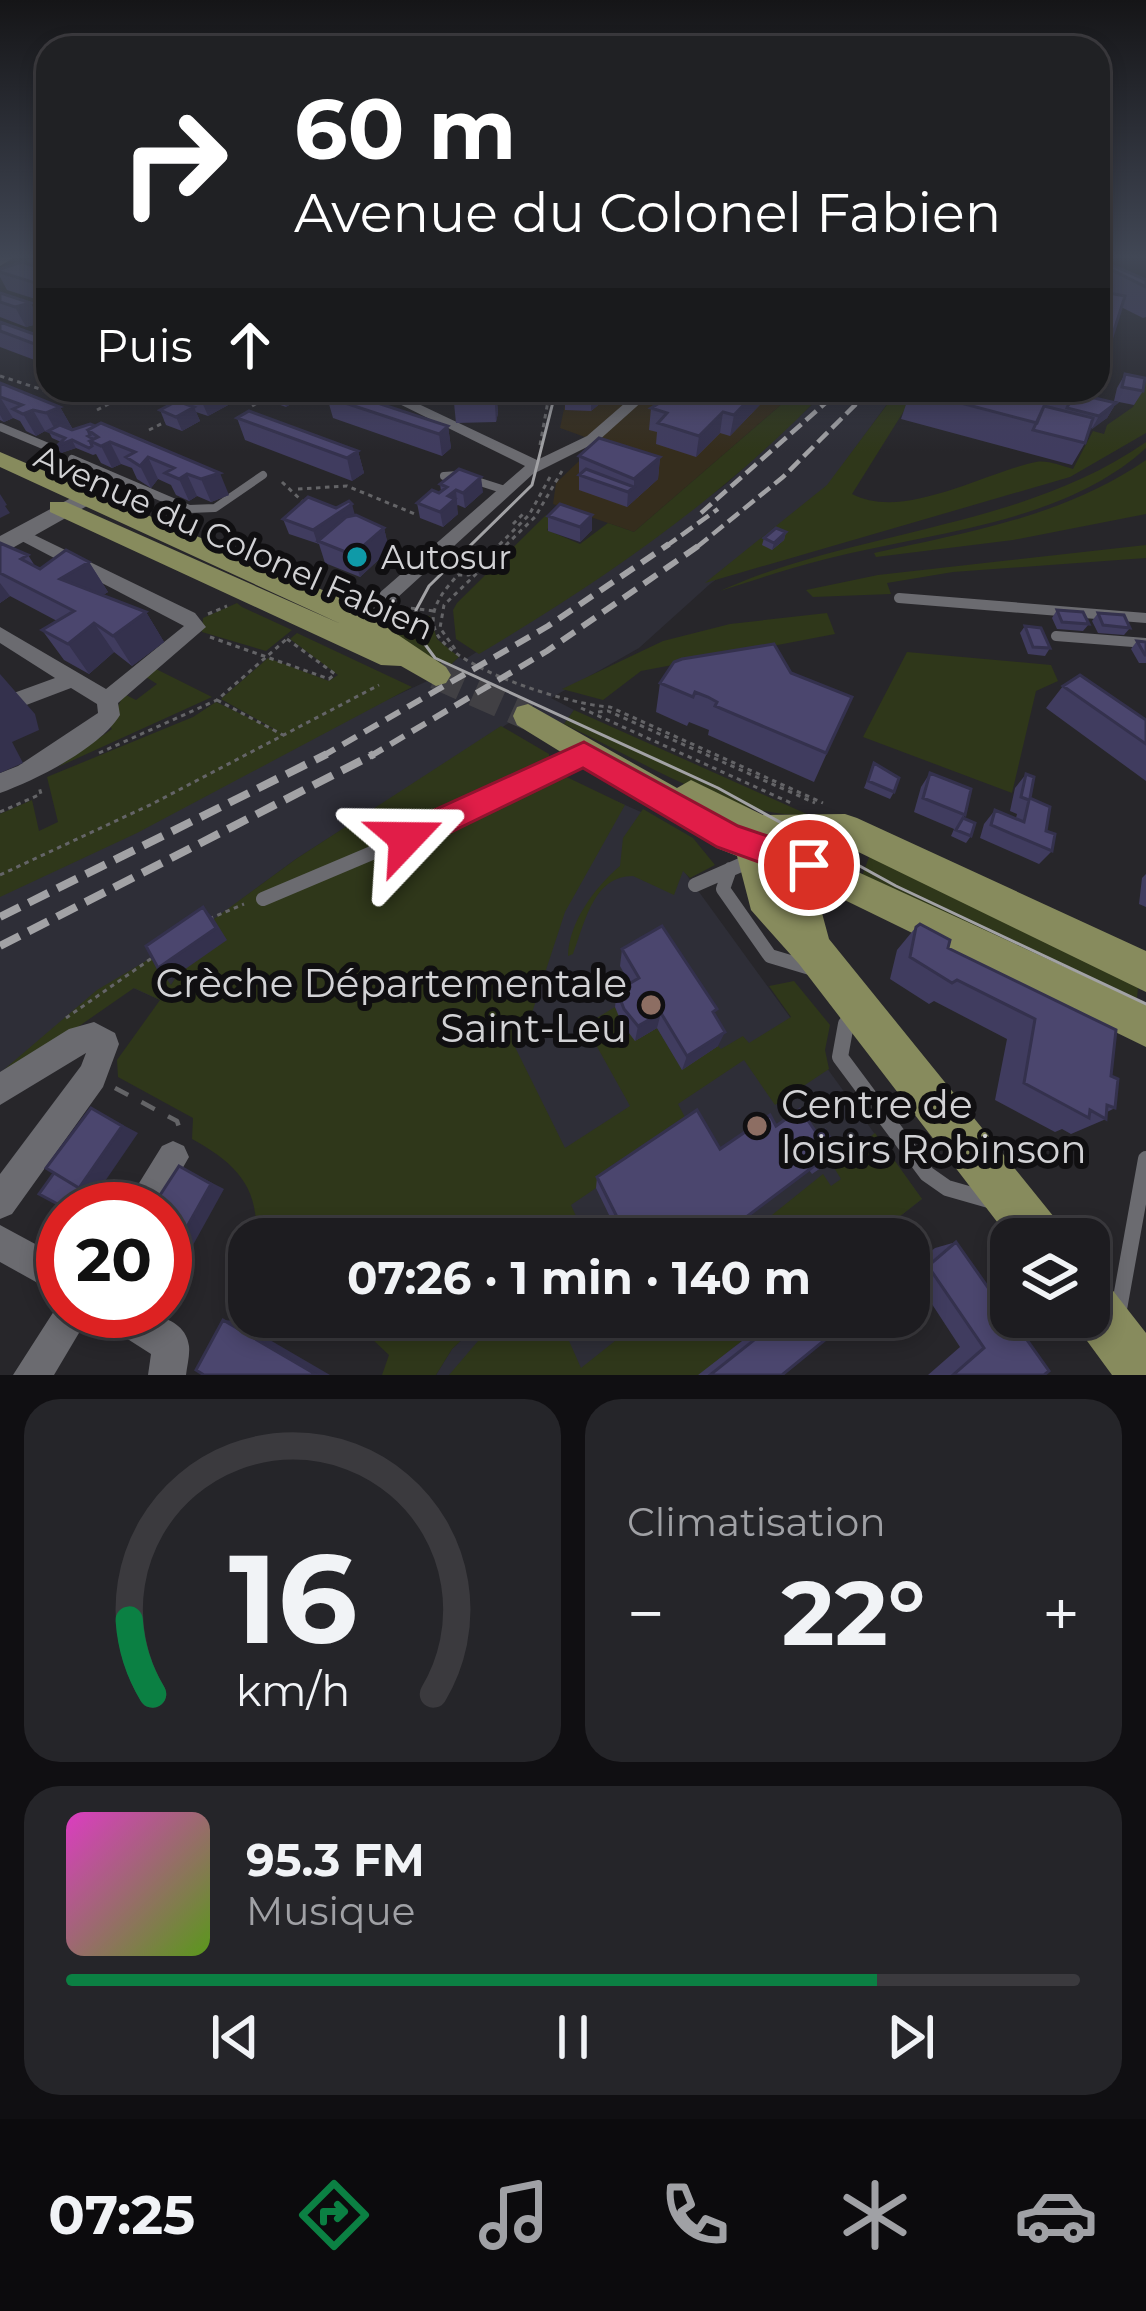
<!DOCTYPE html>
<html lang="fr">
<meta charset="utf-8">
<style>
body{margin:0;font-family:Montserrat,sans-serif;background:#252529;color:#f1f3f6;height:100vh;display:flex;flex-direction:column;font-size:45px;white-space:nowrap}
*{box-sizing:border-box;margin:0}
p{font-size:39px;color:#a0a1a5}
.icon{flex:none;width:66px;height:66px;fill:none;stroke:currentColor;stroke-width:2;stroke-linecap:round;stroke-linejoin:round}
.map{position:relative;height:1375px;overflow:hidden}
.details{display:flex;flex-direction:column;gap:24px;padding:24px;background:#100f12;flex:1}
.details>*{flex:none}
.banner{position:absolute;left:36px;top:36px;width:1074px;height:366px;border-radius:36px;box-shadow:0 6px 18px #0003,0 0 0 3px #3b3a3e;background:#202124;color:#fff;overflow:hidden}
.buttons{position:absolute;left:990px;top:1218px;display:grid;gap:24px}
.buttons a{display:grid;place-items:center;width:120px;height:120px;border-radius:24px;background:#1d1c20;box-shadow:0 6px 18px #0003,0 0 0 3px #3b3a3e;font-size:60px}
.speed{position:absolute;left:36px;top:1182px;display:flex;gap:24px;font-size:60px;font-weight:700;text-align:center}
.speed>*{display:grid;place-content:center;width:156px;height:156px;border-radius:50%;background:#1d1c20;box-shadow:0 6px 18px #0003,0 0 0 3px #3b3a3e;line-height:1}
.speed .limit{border:18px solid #d22;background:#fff;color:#111}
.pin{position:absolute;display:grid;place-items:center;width:102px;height:102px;color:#fff;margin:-51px;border:6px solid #fff;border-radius:50%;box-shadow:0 3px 12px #0007}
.me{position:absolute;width:132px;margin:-66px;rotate:67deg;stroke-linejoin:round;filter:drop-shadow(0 0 9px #0008)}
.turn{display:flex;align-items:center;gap:42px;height:252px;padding:0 60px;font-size:54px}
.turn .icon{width:156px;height:156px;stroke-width:2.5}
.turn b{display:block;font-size:84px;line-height:102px}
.then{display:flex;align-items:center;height:114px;padding:0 60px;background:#0003;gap:24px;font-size:45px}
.big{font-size:90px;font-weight:700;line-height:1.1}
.details .card{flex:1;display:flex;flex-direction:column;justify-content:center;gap:18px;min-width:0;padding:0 42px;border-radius:36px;background:#252529}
.details .dial{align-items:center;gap:0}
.dial svg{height:312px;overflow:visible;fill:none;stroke:#3b3a3e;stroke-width:7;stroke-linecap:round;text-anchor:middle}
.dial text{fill:#f1f3f6;stroke:none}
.song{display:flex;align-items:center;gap:36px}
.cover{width:144px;height:144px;border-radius:18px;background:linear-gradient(135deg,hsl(310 70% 55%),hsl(90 70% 35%))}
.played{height:12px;border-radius:6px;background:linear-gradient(90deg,#0b8043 80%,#3b3a3e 80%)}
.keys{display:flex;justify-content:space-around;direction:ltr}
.heat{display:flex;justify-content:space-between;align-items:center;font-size:66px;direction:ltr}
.details .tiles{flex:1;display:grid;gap:24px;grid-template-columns:1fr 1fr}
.card:last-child{grid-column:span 2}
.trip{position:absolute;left:228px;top:1218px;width:702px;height:120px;border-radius:36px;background:#1d1c20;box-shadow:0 6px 18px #0003,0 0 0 3px #3b3a3e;font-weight:700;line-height:120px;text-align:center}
.menu{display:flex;height:192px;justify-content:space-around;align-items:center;background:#0c0b0d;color:#a0a1a5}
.menu .icon{width:84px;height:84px}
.menu .on{color:#0b8043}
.menu b{font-size:54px;color:#f1f3f6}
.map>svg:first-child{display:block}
.built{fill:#2e2e37}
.industrial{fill:#352d1d}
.green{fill:#2f371a}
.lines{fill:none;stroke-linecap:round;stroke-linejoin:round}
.primary-tunnel{stroke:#414044;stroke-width:28;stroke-dasharray:28 14;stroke-linecap:butt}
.path-far1{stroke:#646467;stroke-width:3;stroke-dasharray:4.5 4.5;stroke-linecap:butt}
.path{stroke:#646467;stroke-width:4.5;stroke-dasharray:15 15;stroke-linecap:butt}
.lane-far3{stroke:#6b6b70;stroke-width:8}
.lane-far2{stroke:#6b6b70;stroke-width:10}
.lane-far1{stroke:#6b6b70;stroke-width:14}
.lane{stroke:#6b6b70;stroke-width:16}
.street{fill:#6b6b70;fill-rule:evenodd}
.secondary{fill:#6b6b70;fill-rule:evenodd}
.primary{fill:#878b5d;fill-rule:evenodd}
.tram{stroke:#a2a2a5;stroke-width:3}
.rail-far2{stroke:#a2a2a5;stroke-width:4.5;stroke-dasharray:14 6;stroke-linecap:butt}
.rail-far1{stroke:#a2a2a5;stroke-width:6;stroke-dasharray:16 9;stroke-linecap:butt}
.rail{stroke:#a2a2a5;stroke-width:8;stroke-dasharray:22 10;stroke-linecap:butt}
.wall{fill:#403c5f}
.shaded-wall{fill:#34314d}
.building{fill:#4b466e;stroke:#34314d;stroke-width:3}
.route{fill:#e11d48;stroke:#92132f;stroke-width:3}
.culture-dot{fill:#0f9aa8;stroke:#100f11;stroke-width:4.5}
.education-dot{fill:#8d6e63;stroke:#100f11;stroke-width:4.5}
.labels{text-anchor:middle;stroke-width:12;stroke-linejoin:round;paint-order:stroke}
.street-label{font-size:33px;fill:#d2d2d5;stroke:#100f11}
.poi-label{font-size:33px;fill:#d2d2d5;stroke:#100f11;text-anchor:start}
.near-poi-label{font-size:39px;fill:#d2d2d5;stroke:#100f11;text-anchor:end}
</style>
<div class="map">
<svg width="1146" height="1375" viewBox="0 0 1146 1375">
<rect width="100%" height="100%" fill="#27262a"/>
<path class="built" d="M828,390H897L830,483L773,539L710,584L639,648L551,698L574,710L564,724L531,709L523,714L296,859L215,919L227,940L180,972L160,1000L133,988L0,1079V881L438,676L459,657L464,660L586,583L725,485Z
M616,801L641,812L922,1199L871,1239H581L584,1236L501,1058L554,908Z
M486,1317H772L699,1375H436L452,1349Z"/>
<path class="industrial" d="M568,390H798L634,532L553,504L556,483L599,442L560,428Z"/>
<path class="green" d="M1146,382V433L1070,477L705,583L827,485L898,390H917L852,494C903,521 983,473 1036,462C1048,460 1062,466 1073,469L1093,431L1104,434L1107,425L1133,407Z
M798,390H826C724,497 605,579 479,654L456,639L453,610L457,603L546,515L555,519L547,530L580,544L608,523L634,532Z
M1146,442V448C1063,524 931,532 826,559C790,568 755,580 720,591C857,529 1022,529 1146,442Z
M1146,460V514L1013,540L876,557L874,553C969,532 1065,516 1146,460Z
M1146,545V558L953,572L887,583L891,594L813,597L806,590L878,575Z
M237,603L242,607L292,630L266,651L202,632L203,618Z
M389,606L406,614L430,616L437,639L459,657L445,670L385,630L381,620Z
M827,613L835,634L641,671L603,700L562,689L663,641L730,624Z
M297,633L412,687L137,833L0,897V814L32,800L39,831L58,822L47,777L193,717L216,702L283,734L221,699L268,658L329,681L338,675L290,639Z
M907,652L1051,665L1058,681L1036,691L1012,793L863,737Z
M156,669L212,697L58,767L112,729L109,725L124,694L136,700L157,684L146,677Z
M574,710L809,815C721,816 642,760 564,724Z
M501,726L549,754L550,769L625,805L565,912L527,1028L531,1036L515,1047L565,1148L630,1106L585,1025L615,1007L635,1040L657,1028L682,1069L718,1046L721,1049L743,1036L749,1043L791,1017L769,986L794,981L830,1025L825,1050L829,1069L775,1105L744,1060L678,1104L689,1125L571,1205L585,1236L581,1239H264L256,1232C258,1184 232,1161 192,1139L193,1118L118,1077L117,1060L160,1000L134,988L0,1081V1073L97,990L151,958L171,985L214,919L296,859Z
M643,809L693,838L715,865L690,878L683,871L674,895L633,876C593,876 585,923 573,954L568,956C569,922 595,887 620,866L623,838Z
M872,849L1139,978L1136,1008L861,879Z
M875,1133L922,1199L871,1239H742L823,1174L831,1186L841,1179L833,1166Z
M349,1317H486L452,1349L436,1375H382L389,1355Z
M504,1317H565L570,1329L566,1334L581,1368L645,1317H772L699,1375H449L490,1327Z"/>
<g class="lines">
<path class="primary-tunnel" d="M436,675L528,716"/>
<path class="path-far1" d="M0,376L68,398
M252,406L266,398
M97,410L135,390
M149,430L167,421
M540,445L550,390
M550,477L529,515L469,575H458C444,590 425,612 437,634C457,670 571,705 610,707L823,803
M282,482L302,501
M298,489L347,486L415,514
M513,524L524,513
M402,607L434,611
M208,614L227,606
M210,637L329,679L335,674L287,639
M455,649L440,628L444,605L535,517L562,471
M217,700L283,735
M581,708L791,803
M598,712L608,711L815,803
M99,753L217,700L289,637
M0,812L41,794L39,787
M0,875L152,804L379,685
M209,919L244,904
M66,1018L152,958"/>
<path class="path" d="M115,1088L177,1121L180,1130"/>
<path class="lane-far3" d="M0,427L48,447
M72,459L189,509L215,508L263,475
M444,476L458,475L505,490"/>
<path class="lane-far2" d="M899,598L1146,618
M1056,636L1146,643"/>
<path class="lane-far1" d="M730,869L723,889L770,956L810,968
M695,885L752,860
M263,899L450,820L583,755
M846,1027L848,1016"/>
<path class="lane" d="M846,1024L840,1057L927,1174L947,1188L989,1200
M1119,1309L1146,1159"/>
<path class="street" d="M371,390H389L537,460L587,436L640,390H655L597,442L533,474L352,639L345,641L335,634L338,629L525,466Z
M22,529L195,613L206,627L118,703L120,715C100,748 36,780 0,793V773L18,766L98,713L97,704L71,688L0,715V698L55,678L0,643V627L106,689L184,626L16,538L13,534Z
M94,1022L115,1033L119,1044L103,1087L12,1214L0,1219V1174L81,1066L86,1053L0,1105V1072L69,1029Z
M173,1141L184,1146L189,1157L159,1209H123L162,1146Z
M0,1225L63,1259V1297L0,1262Z
M63,1297V1311H92L54,1375H13Z
M99,1311C125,1311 185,1309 189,1346C190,1355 187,1366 186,1375H148L151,1354L104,1324Z"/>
<path class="secondary" d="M0,258H13L0,266Z
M86,490L98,497L94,502L0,555V536Z"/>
<path class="primary" d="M0,452L346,600L446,667L451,675L446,683L436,686L401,666L381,665L50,512V502H66L341,624L0,467Z
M528,704L677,788L691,780L763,815L845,814L857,818L1146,951V992L842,844L799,845L1146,1004V1047L822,889L819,902L829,939L1058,1222L1066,1239L1011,1240L799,964L751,910L737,856L717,848L517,725L513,716L517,707ZM773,869L789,874L784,892Z
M1089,1275L1107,1283L1146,1333V1375H1112L1071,1319L1089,1317Z"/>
<path class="tram" d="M556,390L532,485L429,586L416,610V632L435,658L718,788L896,886L1146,1004"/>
<path class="rail-far2" d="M701,513L840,390
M665,547L718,509
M697,547L783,477L870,390"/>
<path class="rail-far1" d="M321,757L548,626L669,544
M369,757L547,651L701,544"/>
<path class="rail" d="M0,917L327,754
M0,946L374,754"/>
</g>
<path class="wall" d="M26,259H48V267L43,268L48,270V303L7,290L0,277V269L28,264Z
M1098,259L1146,280V317L1143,318L1121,307L1098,381Z
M0,293L41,323L26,327L0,317Z
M0,322L48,339V365L0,347Z
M1125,374L1143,391L1134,405L1114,401L1117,388Z
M0,383L60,407L72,428L69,429L95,426L101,423L229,495L211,502L197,496L189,501L176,495L171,485L158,479L151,488L137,479L132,468L121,464L112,468L101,463L96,454L93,455L76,448L61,453L57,446L61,442L52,438L49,432L45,431L36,436L26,431L20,421L13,418L4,422L0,420Z
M89,390H123L124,393L107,402L92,396Z
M265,390H313L307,393L298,390L300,398L286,407L269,401Z
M414,390H496L498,413L496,422L456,423L453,393Z
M565,390H609L608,397L591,411L565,410Z
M669,390H774L730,436L720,433L696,457L656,444L657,432L649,430L651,408L664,401V394Z
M911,390H1093L1090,397L1116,403L1107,418L1089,430L1085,443L1072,465L901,419Z
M186,396L230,404L208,416L196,412L200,421L182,431L166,425L160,410L190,406Z
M327,397L448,426L451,448L442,456L333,418Z
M237,418L358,451L364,473L352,481L245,440Z
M579,456L660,457L658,479L627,507L579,490Z
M440,484L483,492L465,508L458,505L456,506L458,514L443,527L420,518L417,503L441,491Z
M354,515L384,528L389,550L360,577L325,563L319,544L289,534L283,519Z
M548,516L592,530L580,542L548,531Z
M786,532L784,540L772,550L762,545L764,538Z
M0,543L28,555L35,566L40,569L89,562L108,592L103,595L146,612L164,642L132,666L114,652L89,674L64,660L42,630L57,621L10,596L0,603Z
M1057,610L1089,624L1083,631L1057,629L1052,618Z
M1098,613L1130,628L1124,635L1098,633L1092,621Z
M1025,626L1050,648L1045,656L1028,654L1020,633Z
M1137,641L1146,642V663H1139L1131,649Z
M791,673L852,697L814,782L708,735L709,730L689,722L687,726L656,712L660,683Z
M1063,686L1146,720V781L1046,708Z
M874,763L894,792L890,799L864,788Z
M930,773L965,815L963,818L971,836L966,843L951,836L954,829L914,812L921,787Z
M1026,774L1030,798L1046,831L1052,851L1039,864L980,838L984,824L995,810L1016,818L1017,814L1010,811L1015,788Z
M1146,874V907L1139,904L1142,878Z
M916,927L948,948L1111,1076L1115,1108L1107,1112L1106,1119L1071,1134L1062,1129L1055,1132L995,1100L1007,1039L934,1001L929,1004L890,979L897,950Z
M622,949L715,1016L718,1046L682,1070L657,1028L635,1041L622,1024L615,1007L617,991L630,984L620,966Z
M776,1126L818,1135L841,1154L812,1174L809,1170L610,1239L605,1230L608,1222L611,1219L596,1188L597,1177L720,1149Z
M956,1242L992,1293H998L1044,1375H928L960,1347L909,1269L935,1248Z
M773,1317H853L782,1375H698Z"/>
<path class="shaded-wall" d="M36,259H48V267L41,269Z
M31,303L41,323L26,327L15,307Z
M101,390H123L124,393L107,402Z
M224,390L230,404L208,416L202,402Z
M285,390H298L300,398L286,407L281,392Z
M494,390H496L498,413L496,422Z
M591,390H609L608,397L591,411Z
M758,390H774L730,436L734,415Z
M0,397L13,418L4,422L0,415Z
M1116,403L1107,418L1091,430L1099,416Z
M60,407L72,428L58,435L46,413Z
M194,407L200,421L182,431L176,417Z
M33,410L45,431L36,436L23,414Z
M723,412L720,433L696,457L699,436Z
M448,426L451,448L442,456L439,434Z
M72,440L76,448L61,453L57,446Z
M110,442L121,464L112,468L101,446Z
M358,451L364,473L352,481L347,458Z
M148,457L158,479L151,488L140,466Z
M660,457L658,479L627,507L628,492L634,487V479Z
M220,473L229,495L211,502L201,479Z
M187,474L197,496L189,501L179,479Z
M481,477L483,492L465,508L463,493Z
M456,490L458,514L443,527L440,512L448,496Z
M0,494L7,505L5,506L10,513L0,518Z
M352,504L356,519L318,541V545L313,530Z
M592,515V530L580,542V527Z
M384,528L389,550L360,577L353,555Z
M786,532L784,540L772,550L774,543Z
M89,562L108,592L80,609L60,579Z
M0,583L10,596L0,603Z
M146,612L164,642L132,666L113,636Z
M94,623L114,652L89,674L68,644Z
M0,674L35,714L39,730L12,742L23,763L0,773Z
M203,907L214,919L227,940L171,979L158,968Z
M661,1013L657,1028L635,1041L638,1026Z
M725,1032L718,1046L682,1070L687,1056Z
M91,1108L138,1133L86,1209H75Z
M179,1166L224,1189L167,1292H165V1266Z
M223,1320L237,1321L330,1375H317Z"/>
<path class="building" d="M1098,259L1146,280V287L1098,263Z
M22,262L48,270V287L0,272V269Z
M1098,291L1125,296L1098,381Z
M0,293L31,303L15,307L0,302Z
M0,322L48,339V349L0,331Z
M1125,374L1145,378L1143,391L1122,387Z
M0,383L60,407L46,413L33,410L23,414L13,409L22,405L0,397Z
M198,390H224L202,402L186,396Z
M338,390L448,426L439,434L327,397Z
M454,390H494L493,394H453Z
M669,390L682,392L685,390H758L734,415L723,412L699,436L658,423L667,413L651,408L671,396L664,394Z
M911,390H1074L1069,404L1047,399L1037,423Z
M1073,393L1116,403L1099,416L1067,408Z
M177,401L194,407L176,417L160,410Z
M1044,406L1093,418L1085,443L1033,430Z
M249,411L358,451L347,458L237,418Z
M101,423L220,473L201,479L187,474L179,479L165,473L174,468L148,457L140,466L126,457L135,452L110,442L101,446L90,441L98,437L88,430Z
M90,424L95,426L88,430L90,435L88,436L93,439L90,441L92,446L89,448L72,440L57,446L65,438L48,431L60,425L72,430Z
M599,438L660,457L634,479L579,456Z
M459,469L481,477L463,493L456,490L448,496L455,499L440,512L417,503L432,490L439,493L447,487L440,484Z
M586,469L634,487L628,492L579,475Z
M308,497L336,508L349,501L352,504L313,530L283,519Z
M560,504L592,515L580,527L548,516Z
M356,515L384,528L353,555L318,541L346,517Z
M776,528L786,532L774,543L764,538Z
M0,543L28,555L21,559L40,569L66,550L89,562L60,579L146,612L113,636L94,623L68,644L42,630L74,611L0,573Z
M1057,610L1083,612L1089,624L1062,622Z
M1098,613L1124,615L1130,628L1103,625Z
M1025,626L1041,628L1050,648L1033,647Z
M1137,641L1146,642V655H1145Z
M774,644L791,673L852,697L826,753L715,706L717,702L708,697L695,692L693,697L660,683L674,662L682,659Z
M1080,675L1146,720V744L1063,686Z
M874,763L899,778L894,792L868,781Z
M930,773L971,789L965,815L923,798Z
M1026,774L1034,777L1030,798L1050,807L1046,831L1055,834L1052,851L991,825L995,810L1024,822L1029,800L1021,797Z
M963,818L975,823L971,836L956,830Z
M203,907L216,928L158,968L146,946Z
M920,924L950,940L948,948L1116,1030L1111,1076L1118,1079L1115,1108L1107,1105L1106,1119L1090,1110L1089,1118L1024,1083L1035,1019L957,980L952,983L910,957L916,927Z
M662,926L717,1009L713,1012L725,1032L687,1056L661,1013L638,1026L624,1009L617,991L639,978L622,949Z
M91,1108L122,1126L79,1188L46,1168Z
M800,1109L818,1135L825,1130L841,1154L829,1162L826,1157L717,1239H610L614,1236L608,1222L616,1215L597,1177L697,1110L720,1149L770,1115L776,1126Z
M179,1166L211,1184L165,1266V1209H151Z
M54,1173L79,1188L88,1190L75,1209H67L39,1194Z
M956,1242L994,1296L998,1293L1011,1310L1010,1316L1049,1371L1044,1375H953L984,1348L928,1266Z
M783,1317H853L782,1375H710Z
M223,1320L317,1375H204L196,1370Z"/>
<linearGradient id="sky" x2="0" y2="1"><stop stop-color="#151517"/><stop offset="0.57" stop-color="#414755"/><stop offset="1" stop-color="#414755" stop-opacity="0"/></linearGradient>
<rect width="1146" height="451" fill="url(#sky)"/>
<path class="route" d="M584,742L738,826L820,854L825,865L820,876L809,880L717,847L583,768L418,848L406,852L395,848L390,838L395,828Z"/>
<circle class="culture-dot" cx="357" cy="557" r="12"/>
<g class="education-dot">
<circle cx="651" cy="1005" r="12"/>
<circle cx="757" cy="1126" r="12"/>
</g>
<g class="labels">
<g class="street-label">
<text transform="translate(234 542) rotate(24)" y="12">Avenue du Colonel Fabien</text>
</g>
<g class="poi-label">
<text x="381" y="569">Autosur</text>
</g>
<g class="near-poi-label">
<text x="627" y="997">Crèche Départementale<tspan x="627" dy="45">Saint-Leu</tspan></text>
<text x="781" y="1118" text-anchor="start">Centre de<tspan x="781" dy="45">loisirs Robinson</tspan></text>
</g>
</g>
</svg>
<div class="buttons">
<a><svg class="icon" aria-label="layers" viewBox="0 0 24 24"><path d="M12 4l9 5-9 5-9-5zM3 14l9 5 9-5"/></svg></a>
</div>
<div class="speed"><div class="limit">20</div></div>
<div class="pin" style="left:809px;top:865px;background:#d93025"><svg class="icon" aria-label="arrive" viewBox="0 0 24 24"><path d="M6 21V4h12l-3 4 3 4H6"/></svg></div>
<svg class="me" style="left:406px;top:838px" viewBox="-20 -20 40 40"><path d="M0-17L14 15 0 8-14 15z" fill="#e11d48" stroke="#fff" stroke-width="4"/></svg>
<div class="trip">07:26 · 1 min · 140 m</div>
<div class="banner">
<div class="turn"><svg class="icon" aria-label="right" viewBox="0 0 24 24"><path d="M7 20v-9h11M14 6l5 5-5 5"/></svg><div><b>60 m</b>Avenue du Colonel Fabien</div></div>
<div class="then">Puis<svg class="icon" aria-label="ahead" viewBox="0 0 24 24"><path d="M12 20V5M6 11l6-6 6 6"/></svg></div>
</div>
</div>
<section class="details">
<div class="tiles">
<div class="card dial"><svg viewBox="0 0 100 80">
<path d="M14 69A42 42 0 1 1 86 69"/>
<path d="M14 69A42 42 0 0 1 8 50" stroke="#0b8043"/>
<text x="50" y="56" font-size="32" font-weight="700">16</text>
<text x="50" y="72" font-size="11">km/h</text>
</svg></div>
<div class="card"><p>Climatisation</p>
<div class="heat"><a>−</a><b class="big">22°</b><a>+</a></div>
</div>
<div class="card">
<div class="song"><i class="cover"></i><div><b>95.3 FM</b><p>Musique</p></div></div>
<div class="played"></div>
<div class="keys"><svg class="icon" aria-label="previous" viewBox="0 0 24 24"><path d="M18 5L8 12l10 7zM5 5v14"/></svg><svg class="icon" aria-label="pause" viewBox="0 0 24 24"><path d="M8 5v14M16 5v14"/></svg><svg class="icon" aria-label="next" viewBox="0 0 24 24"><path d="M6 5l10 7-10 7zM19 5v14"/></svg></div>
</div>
</div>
</section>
<nav class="menu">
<b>07:25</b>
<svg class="icon on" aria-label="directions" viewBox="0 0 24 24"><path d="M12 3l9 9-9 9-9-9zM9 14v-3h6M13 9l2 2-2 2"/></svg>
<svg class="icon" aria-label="music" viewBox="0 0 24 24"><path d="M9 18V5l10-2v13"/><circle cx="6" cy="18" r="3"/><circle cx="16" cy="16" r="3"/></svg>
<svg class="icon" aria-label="phone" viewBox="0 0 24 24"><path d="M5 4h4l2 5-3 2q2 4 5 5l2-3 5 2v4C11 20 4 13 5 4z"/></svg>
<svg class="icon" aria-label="climate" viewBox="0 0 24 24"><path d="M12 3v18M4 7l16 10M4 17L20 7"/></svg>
<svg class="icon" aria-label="car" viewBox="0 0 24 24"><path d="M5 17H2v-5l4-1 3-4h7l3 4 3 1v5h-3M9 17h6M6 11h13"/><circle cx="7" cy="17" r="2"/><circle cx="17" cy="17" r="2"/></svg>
</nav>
